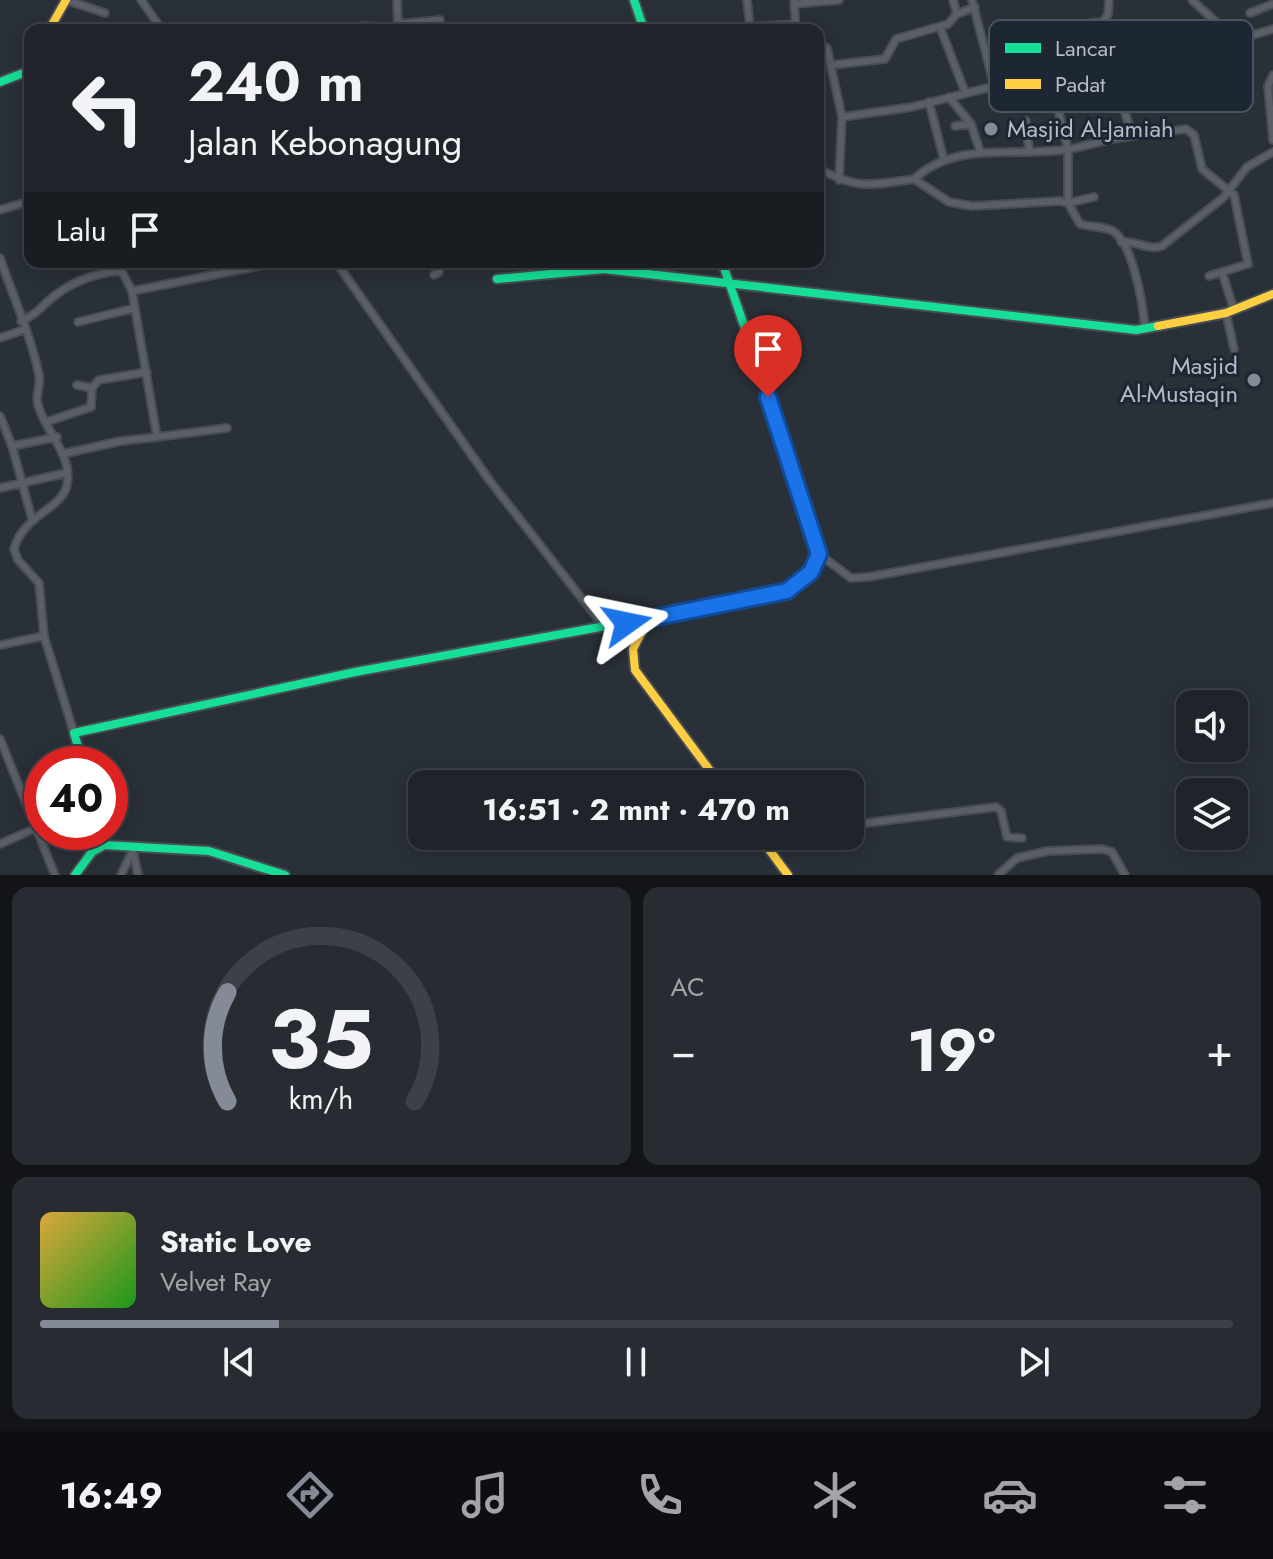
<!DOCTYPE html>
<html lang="id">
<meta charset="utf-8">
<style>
body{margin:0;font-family:Jost,sans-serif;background:#282c32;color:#f1f3f6;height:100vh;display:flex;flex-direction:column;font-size:30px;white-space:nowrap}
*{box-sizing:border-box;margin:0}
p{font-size:26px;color:#a2a4a8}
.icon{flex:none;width:44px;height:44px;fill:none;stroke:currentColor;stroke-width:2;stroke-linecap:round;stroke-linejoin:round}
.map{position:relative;height:875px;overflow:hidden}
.side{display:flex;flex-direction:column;gap:12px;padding:12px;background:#121417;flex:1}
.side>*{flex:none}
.hud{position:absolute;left:24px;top:24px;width:800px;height:244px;border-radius:16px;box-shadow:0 4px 20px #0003,0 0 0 2px #3d4147;background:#20242a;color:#f1f3f6;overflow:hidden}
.fabs{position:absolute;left:1176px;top:690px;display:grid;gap:16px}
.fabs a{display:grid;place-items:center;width:72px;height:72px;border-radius:16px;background:#20242a;box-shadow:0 4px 20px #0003,0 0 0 2px #3d4147;font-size:40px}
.speed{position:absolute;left:24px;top:746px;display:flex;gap:16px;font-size:40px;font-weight:700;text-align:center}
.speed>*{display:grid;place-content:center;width:104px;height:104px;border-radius:50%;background:#20242a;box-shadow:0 4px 20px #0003,0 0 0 2px #3d4147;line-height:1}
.speed .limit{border:12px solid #d22;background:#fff;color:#111}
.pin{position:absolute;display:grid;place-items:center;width:68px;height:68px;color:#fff;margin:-82px -34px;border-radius:50% 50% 50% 0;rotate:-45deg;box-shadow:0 0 8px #0007}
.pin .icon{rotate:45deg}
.me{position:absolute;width:88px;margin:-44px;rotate:78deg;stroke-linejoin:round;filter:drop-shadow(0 0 6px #0008)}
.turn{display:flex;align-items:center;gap:28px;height:168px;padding:0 32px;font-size:36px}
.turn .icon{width:104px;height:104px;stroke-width:2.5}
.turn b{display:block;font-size:56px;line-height:68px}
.then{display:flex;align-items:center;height:76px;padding:0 32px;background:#0003;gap:16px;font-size:30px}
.big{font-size:60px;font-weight:700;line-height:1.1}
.side .card{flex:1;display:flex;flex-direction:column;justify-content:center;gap:12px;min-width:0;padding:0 28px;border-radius:16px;background:#282c32}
.side .dial{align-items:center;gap:0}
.dial svg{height:208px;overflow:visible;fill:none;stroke:#3d4147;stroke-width:7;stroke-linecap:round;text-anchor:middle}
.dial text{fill:#f1f3f6;stroke:none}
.song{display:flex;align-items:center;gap:24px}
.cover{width:96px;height:96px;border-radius:12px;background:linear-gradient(135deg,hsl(40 70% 55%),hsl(120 70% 35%))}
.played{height:8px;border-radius:4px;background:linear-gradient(90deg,#848b96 20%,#3d4147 20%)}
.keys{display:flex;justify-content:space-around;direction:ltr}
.heat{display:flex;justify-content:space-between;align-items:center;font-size:44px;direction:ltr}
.side .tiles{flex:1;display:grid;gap:12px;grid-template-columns:1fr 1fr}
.card:last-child{grid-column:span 2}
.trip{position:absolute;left:408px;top:770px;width:456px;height:80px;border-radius:16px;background:#20242a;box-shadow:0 4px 20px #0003,0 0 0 2px #3d4147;font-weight:700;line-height:80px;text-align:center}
.dock{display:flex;height:128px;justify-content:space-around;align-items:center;background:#0d0e11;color:#a2a4a8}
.dock .icon{width:56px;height:56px}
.dock .active{color:#848b96}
.dock b{font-size:36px;color:#f1f3f6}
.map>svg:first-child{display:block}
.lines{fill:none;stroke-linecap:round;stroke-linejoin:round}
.street-casing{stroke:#484c53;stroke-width:10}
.fast-casing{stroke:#484c53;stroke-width:12}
.slow-casing{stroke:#484c53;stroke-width:12}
.street{stroke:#5a5e66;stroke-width:6}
.fast{stroke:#16e098;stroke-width:8}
.slow{stroke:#ffcf43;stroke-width:8}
.route-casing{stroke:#114b97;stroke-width:20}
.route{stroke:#1a73e8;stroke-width:14}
.poi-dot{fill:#848b96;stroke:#1d2633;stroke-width:3}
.labels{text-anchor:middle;stroke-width:6;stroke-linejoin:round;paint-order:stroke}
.poi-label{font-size:24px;fill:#b4bcc9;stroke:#1d2633;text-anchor:start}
.key{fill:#1d2633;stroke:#4a5360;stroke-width:2}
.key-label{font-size:22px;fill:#b4bcc9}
</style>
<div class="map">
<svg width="1273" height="875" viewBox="0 0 1273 875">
<rect width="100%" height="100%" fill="#2a3038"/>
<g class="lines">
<defs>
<path id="street" d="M66,0L105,13
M141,0L162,30
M747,0L750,27
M953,0L957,14
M972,0L994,85
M1192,0L1216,22L1220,45
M794,2L796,30
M794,4L839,0
M1250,13L1273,4
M397,24L440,20
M363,26L393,28
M940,27L965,92
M392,30L398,22L397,0
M705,30L796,24
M818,45L827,48L842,117L839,180
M1215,46L1273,29
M831,65L885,59L896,39L948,24L957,14L975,7
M1041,74L1033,31L1101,22
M1273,75L1268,86L1273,140
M1108,82L1100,27L1108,14L1109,0
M949,97L971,124L980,151
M929,102L944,160
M842,117L912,107L1058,70L1068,73L1076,95
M1026,121L1029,150
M955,126L971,124
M1132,136L1186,129L1194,135L1202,169L1234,195L1248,264L1222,272L1234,310
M818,168C856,190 872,185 914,179L949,202L972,206L1060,201L1068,203L1080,224C1090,227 1101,226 1111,230C1133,240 1143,306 1145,328
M914,179C959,139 1016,158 1070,149C1091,145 1110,138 1132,136L1120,95L1108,82L1062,103L1058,109L1068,149V203L1094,197
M0,210L30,201
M1121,242C1136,240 1148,251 1162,246L1223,198L1247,167L1273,152
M0,258C13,296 31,336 39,375C41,385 35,395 38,405C45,432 73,454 67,485C62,509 23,515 14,549L18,560L39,583L44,636L74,733
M117,262L132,291
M336,262L490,481L604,627
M557,262L558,271
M340,268L355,262
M434,275L439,272L437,262
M1209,276L1222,272
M1226,313L1234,349
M21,321C33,316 38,311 47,302C69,282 93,273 122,271
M78,322L135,308
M0,338L23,330
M77,385L92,388
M0,416L12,446L32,519
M46,422L91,407L92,388L99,380L147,372
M157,437L227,428
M12,446L57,437
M62,454L121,441L157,437L132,291L279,262
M0,488L66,473
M819,554L851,578L868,577L1273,503
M0,645L44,636
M0,739L55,875
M850,825L996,807L1001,811L1007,837L1022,838
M101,832L104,845
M723,836C736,853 752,842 768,836
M802,836L818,840L829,836
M0,844L36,828
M133,851L138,875
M121,875L134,848
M998,875L1017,858L1048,851L1102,849L1112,852L1125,875"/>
<path id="fast" d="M634,0L644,30
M0,82L26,72L30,61
M722,262L778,423
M497,279L604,269L1136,330L1158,326
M83,764L74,733L355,672L649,618
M75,875L92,852L104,845L209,851L285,875"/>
<path id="slow" d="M49,30L66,0
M1158,326L1226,313L1273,294
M720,784L635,670L633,649L649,618L787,591L811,572L818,559L807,509L778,423
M759,836L788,875"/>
</defs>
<use href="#street" class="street-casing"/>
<use href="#fast" class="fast-casing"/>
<use href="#slow" class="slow-casing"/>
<use href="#street" class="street"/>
<use href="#fast" class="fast"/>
<use href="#slow" class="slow"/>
</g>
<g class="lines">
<defs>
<path id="route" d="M627,623L787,591L811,572L819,554L768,397"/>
</defs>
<use href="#route" class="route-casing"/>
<use href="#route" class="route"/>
</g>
<g class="poi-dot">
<circle cx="991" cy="129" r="8"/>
<circle cx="1254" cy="380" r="8"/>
</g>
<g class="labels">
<g class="poi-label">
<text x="1007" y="137">Masjid Al-Jamiah</text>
<text x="1238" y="374" text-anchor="end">Masjid<tspan x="1238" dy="28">Al-Mustaqin</tspan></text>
</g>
</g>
<rect x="989" y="20" width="264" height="92" rx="12" class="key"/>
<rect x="1005" y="43" width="36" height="10" fill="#16e098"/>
<rect x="1005" y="79" width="36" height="10" fill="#ffcf43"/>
<g class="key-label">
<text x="1055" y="56">Lancar</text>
<text x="1055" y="92">Padat</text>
</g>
</svg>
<div class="fabs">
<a><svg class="icon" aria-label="sound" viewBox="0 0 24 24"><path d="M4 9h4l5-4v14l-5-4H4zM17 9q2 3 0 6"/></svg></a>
<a><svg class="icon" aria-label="layers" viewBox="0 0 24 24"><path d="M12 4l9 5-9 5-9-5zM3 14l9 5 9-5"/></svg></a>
</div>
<div class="speed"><div class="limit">40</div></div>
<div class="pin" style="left:768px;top:397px;background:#d93025"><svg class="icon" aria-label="arrive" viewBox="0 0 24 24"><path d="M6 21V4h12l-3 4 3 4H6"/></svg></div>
<svg class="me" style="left:627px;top:623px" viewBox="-20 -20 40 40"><path d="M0-17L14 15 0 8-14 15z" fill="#1a73e8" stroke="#fff" stroke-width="4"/></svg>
<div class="trip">16:51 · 2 mnt · 470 m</div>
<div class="hud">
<div class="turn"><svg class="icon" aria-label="left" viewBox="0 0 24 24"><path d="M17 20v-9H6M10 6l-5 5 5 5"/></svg><div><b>240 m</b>Jalan Kebonagung</div></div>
<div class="then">Lalu<svg class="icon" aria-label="arrive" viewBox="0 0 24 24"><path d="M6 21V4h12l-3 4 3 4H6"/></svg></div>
</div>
</div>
<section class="side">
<div class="tiles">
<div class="card dial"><svg viewBox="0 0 100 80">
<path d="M14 69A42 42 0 1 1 86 69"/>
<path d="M14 69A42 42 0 0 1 14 27" stroke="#848b96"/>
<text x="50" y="56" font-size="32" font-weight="700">35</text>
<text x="50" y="72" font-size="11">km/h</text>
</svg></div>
<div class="card"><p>AC</p>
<div class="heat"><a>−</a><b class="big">19°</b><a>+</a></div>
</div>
<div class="card">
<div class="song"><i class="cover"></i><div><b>Static Love</b><p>Velvet Ray</p></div></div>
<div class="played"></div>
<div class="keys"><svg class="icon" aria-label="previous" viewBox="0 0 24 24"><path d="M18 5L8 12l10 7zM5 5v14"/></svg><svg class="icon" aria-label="pause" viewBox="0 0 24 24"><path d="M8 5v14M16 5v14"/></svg><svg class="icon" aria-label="next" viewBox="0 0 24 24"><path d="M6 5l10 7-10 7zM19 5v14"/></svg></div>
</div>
</div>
</section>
<nav class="dock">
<b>16:49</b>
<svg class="icon active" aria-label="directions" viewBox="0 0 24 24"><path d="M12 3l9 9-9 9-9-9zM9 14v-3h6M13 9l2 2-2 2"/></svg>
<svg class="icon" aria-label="music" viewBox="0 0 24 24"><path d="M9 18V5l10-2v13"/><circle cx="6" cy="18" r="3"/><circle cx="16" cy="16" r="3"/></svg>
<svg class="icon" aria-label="phone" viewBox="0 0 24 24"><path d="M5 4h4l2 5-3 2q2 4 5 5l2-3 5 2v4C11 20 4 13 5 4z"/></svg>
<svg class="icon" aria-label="climate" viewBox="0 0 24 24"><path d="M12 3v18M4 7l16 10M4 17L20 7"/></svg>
<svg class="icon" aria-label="car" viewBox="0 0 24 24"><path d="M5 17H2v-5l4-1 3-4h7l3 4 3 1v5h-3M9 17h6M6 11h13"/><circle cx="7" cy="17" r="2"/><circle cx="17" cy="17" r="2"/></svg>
<svg class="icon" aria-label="filters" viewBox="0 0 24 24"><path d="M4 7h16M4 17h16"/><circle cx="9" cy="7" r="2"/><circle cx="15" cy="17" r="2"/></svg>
</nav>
